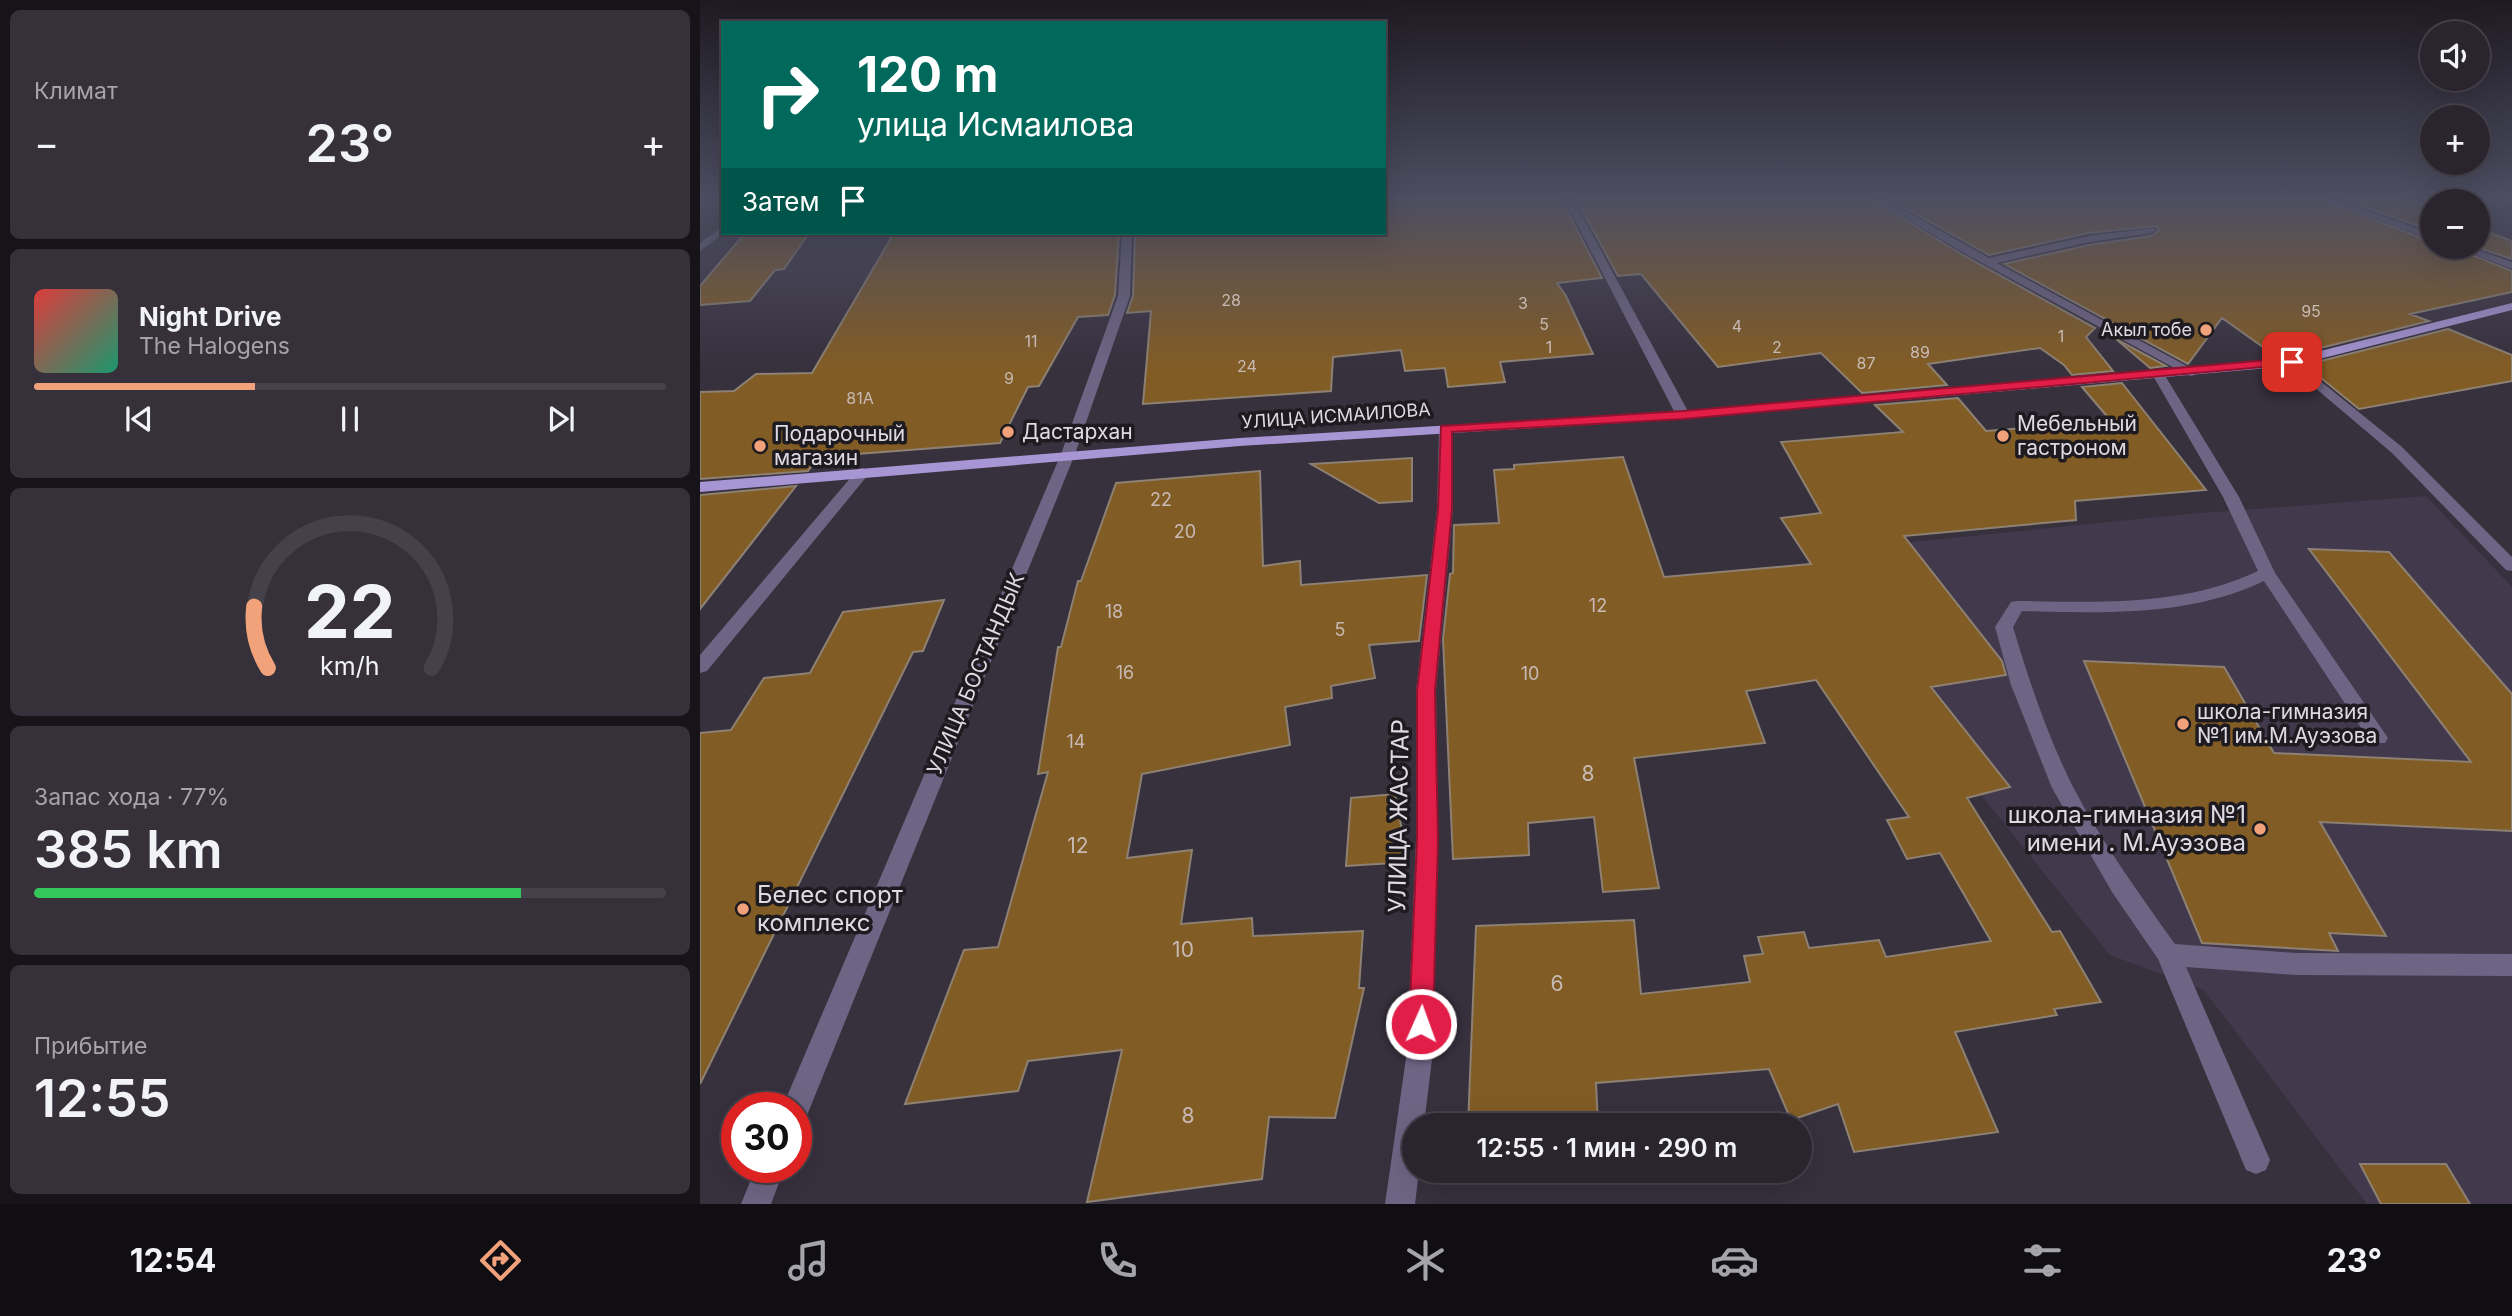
<!DOCTYPE html>
<html lang="ru">
<meta charset="utf-8">
<style>
body{margin:0;font-family:Inter,sans-serif;background:#35303a;color:#f1f3f6;height:100vh;display:flex;flex-direction:column;font-size:26px;white-space:nowrap}
*{box-sizing:border-box;margin:0}
p{font-size:23px;color:#a5a4aa}
.icon{flex:none;width:38px;height:38px;fill:none;stroke:currentColor;stroke-width:2;stroke-linecap:round;stroke-linejoin:round}
.map{position:relative;flex:1;overflow:hidden}
.panel{display:flex;flex-direction:column;gap:10px;padding:10px;background:#171419;width:700px}
.panel>*{flex:none}
.hud{position:absolute;left:21px;top:21px;width:665px;height:214px;border-radius:0px;box-shadow:0 7px 28px #0002,0 0 0 2px #45414a;background:#00695c;color:#fff;overflow:hidden}
.fabs{position:absolute;left:1720px;top:21px;display:grid;gap:14px}
.fabs a{display:grid;place-items:center;width:70px;height:70px;border-radius:50%;background:#29242e;box-shadow:0 7px 28px #0002,0 0 0 2px #45414a;font-size:35px}
.speed{position:absolute;left:21px;top:1092px;display:flex;gap:14px;font-size:35px;font-weight:700;text-align:center}
.speed>*{display:grid;place-content:center;width:91px;height:91px;border-radius:50%;background:#29242e;box-shadow:0 7px 28px #0002,0 0 0 2px #45414a;line-height:1}
.speed .limit{border:10px solid #d22;background:#fff;color:#111}
.pin{position:absolute;display:grid;place-items:center;width:60px;height:60px;color:#fff;margin:-30px;border-radius:14px;box-shadow:0 4px 10px #0006}
.me{position:absolute;width:77px;margin:-38px;rotate:2deg;stroke-linejoin:round;filter:drop-shadow(0 0 5px #0008)}
.turn{display:flex;align-items:center;gap:24px;height:147px;padding:0 21px;font-size:32px}
.turn .icon{width:91px;height:91px;stroke-width:2.5}
.turn b{display:block;font-size:49px;line-height:60px}
.then{display:flex;align-items:center;height:66px;padding:0 21px;background:#0003;gap:14px;font-size:26px}
.big{font-size:52px;font-weight:600;line-height:1.1}
.panel .card{flex:1;display:flex;flex-direction:column;justify-content:center;gap:10px;min-width:0;padding:0 24px;border-radius:10px;background:#35303a}
.panel .dial{align-items:center;gap:0}
.dial svg{height:182px;overflow:visible;fill:none;stroke:#45414a;stroke-width:7;stroke-linecap:round;text-anchor:middle}
.dial text{fill:#f1f3f6;stroke:none}
.song{display:flex;align-items:center;gap:21px}
.cover{width:84px;height:84px;border-radius:10px;background:linear-gradient(135deg,hsl(0 70% 55%),hsl(160 70% 35%))}
.played{height:7px;border-radius:4px;background:linear-gradient(90deg,#f1a27b 35%,#45414a 35%)}
.keys{display:flex;justify-content:space-around;direction:ltr}
.heat{display:flex;justify-content:space-between;align-items:center;font-size:38px;direction:ltr}
.charge{height:10px;border-radius:5px;background:linear-gradient(90deg,#34c759 77%,#45414a 0)}
.trip{position:absolute;left:702px;top:1113px;width:410px;height:70px;border-radius:35px;background:#29242e;box-shadow:0 7px 28px #0002,0 0 0 2px #45414a;font-weight:600;line-height:70px;text-align:center}
.tab-bar{display:flex;height:112px;justify-content:space-around;align-items:center;background:#100e12;color:#a5a4aa}
.tab-bar .icon{width:49px;height:49px}
.tab-bar .on{color:#f1a27b}
.tab-bar b{font-size:32px;color:#f1f3f6}
main{display:flex;flex:1;min-height:0}
.map>svg:first-child{display:block}
.built{fill:#43394c}
.building{fill:#825c25;stroke:#8d8173;stroke-width:2}
.lines{fill:none;stroke-linecap:round;stroke-linejoin:round}
.minor{fill:#6e6584;fill-rule:evenodd}
.major{fill:#a795d4;fill-rule:evenodd}
.route{fill:#e11d48;stroke:#92132f;stroke-width:2}
.poi-dot{fill:#f1a27b;stroke:#1d1a20;stroke-width:2.5}
.labels{text-anchor:middle;stroke-width:7;stroke-linejoin:round;paint-order:stroke}
.far-number-label{font-size:16px;fill:#c7bab4}
.far-poi-label{font-size:18px;fill:#dedae3;stroke:#1d1a20;text-anchor:end}
.far-street-label{font-size:18px;fill:#dedae3;stroke:#1d1a20}
.number-label{font-size:18px;fill:#c7bab4}
.poi-label{font-size:21px;fill:#dedae3;stroke:#1d1a20;text-anchor:start}
.street-label{font-size:21px;fill:#dedae3;stroke:#1d1a20}
.near-number-label{font-size:21px;fill:#c7bab4}
.near-poi-label{font-size:24px;fill:#dedae3;stroke:#1d1a20;text-anchor:end}
.near-street-label{font-size:24px;fill:#dedae3;stroke:#1d1a20}
</style>
<main>
<section class="panel">
<div class="card"><p>Климат</p>
<div class="heat"><a>−</a><b class="big">23°</b><a>+</a></div>
</div>
<div class="card">
<div class="song"><i class="cover"></i><div><b>Night Drive</b><p>The Halogens</p></div></div>
<div class="played"></div>
<div class="keys"><svg class="icon" aria-label="previous" viewBox="0 0 24 24"><path d="M18 5L8 12l10 7zM5 5v14"/></svg><svg class="icon" aria-label="pause" viewBox="0 0 24 24"><path d="M8 5v14M16 5v14"/></svg><svg class="icon" aria-label="next" viewBox="0 0 24 24"><path d="M6 5l10 7-10 7zM19 5v14"/></svg></div>
</div>
<div class="card dial"><svg viewBox="0 0 100 80">
<path d="M14 69A42 42 0 1 1 86 69"/>
<path d="M14 69A42 42 0 0 1 8 42" stroke="#f1a27b"/>
<text x="50" y="56" font-size="32" font-weight="700">22</text>
<text x="50" y="72" font-size="11">km/h</text>
</svg></div>
<div class="card"><p>Запас хода · 77%</p><b class="big">385 km</b><div class="charge"></div></div>
<div class="card"><p>Прибытие</p><b class="big">12:55</b></div>
</section>
<div class="map">
<svg width="1812" height="1204" viewBox="0 0 1812 1204">
<rect width="100%" height="100%" fill="#37303d"/>
<path class="built" d="M1726,496L1812,587V1204H1667L1504,990L1410,955L1207,703L1113,552L1489,514Z"/>
<path class="building" d="M684,199H861L902,278L857,283L866,296L893,354L800,362L805,382L748,387L745,368L705,371L701,350L633,357L631,391L443,404L451,311L427,313L433,296L435,237L480,233H684Z
M876,199H1171L1263,255L1395,328L1386,337L1413,371L1372,375L1364,365L1340,348L1228,364L1247,385L1162,393L1121,353L1018,367L941,274L918,276Z
M1189,199H1620L1732,242V247H1752L1812,271V292L1710,314L1729,321L1592,355L1577,357L1522,318L1488,364L1304,264L1389,245L1451,236L1459,230L1456,226L1388,233L1289,255Z
M1643,199H1709L1732,207V231Z
M1778,228L1812,241V259L1776,247Z
M45,233H109L84,269L75,270L50,301L0,305V286Z
M194,233H419L415,295L408,315L378,317L339,386L328,387L300,443L118,457L108,471L0,479V392L34,391L56,374L112,373Z
M1748,329L1812,355V381L1659,409L1605,365Z
M1416,339L1466,366L1450,368Z
M1422,383L1506,490L1375,501L1376,520L1204,536L1302,661L1306,675L1231,687L1310,787L1267,798L1352,932L1360,931L1401,1002L1354,1009L1357,1015L1255,1032L1298,1132L1154,1152L1138,1104L1091,1120L1069,1069L896,1083L898,1125H768L776,926L934,920L941,994L1050,982L1044,956L1063,954L1058,937L1104,932L1109,948L1179,940L1186,957L1291,941L1240,853L1207,859L1187,820L1209,817L1116,680L1046,691L1065,743L934,758L959,888L903,892L894,817L828,823L829,855L753,859L743,639L750,574L753,573L754,525L799,523L794,470L814,469V465L923,457L964,577L1111,564L1081,518L1121,513L1081,442L1203,432L1175,405L1258,398L1286,431L1411,421L1382,387Z
M712,458V501L679,503L611,464Z
M560,471L563,566L600,561L601,585L727,575L719,641L669,645L675,678L631,686L632,698L585,707L590,745L442,774L427,858L492,850L481,924L552,918L553,936L663,931L659,988H664L635,1118L569,1117L562,1179L387,1202L422,1050L328,1061L318,1091L205,1104L264,950L298,947L348,772L338,774L358,647H361L378,581H381L416,483Z
M96,486L0,609V495Z
M1609,549L1689,552L1812,694V831L1620,822L1686,936L1629,933L1638,951L1502,943L1384,661L1524,667L1574,753L1771,762Z
M244,600L223,651L213,652L0,1084V733L31,730L64,678L110,673L143,612Z
M695,794L708,862L646,866L651,798Z
M1660,1164H1746L1770,1204H1681Z"/>
<g class="lines">
<path class="minor" d="M864,199H873L990,415L988,418H978L976,415Z
M1173,199H1184L1289,258L1389,236L1454,228L1456,230L1451,233L1389,242L1297,263L1498,372L1492,376L1487,375L1264,253Z
M1623,199H1636L1732,234V240Z
M23,226L24,233L0,251V243Z
M422,233H432L430,296L375,454L110,1108L106,1117L96,1121V1108H82L361,454L418,296Z
M1755,247H1769L1812,262V269Z
M1592,358L1702,447L1812,557V571L1806,570L1692,453L1588,365V359Z
M1458,370L1464,374L1539,497L1575,573L1688,738L1685,743H1671L1564,581C1488,617 1405,613 1322,611L1313,627C1329,681 1348,737 1373,787C1402,842 1439,894 1475,944L1596,953L1812,954V976L1596,975L1486,967L1570,1160L1566,1170L1556,1174L1546,1170L1458,959L1412,892L1352,788L1311,685L1295,627L1311,602L1317,601C1400,602 1481,607 1558,571L1523,497L1452,374Z
M746,425L753,429V509L736,691L738,840L733,1051L724,1125H714V1171H719L715,1204H685L707,1051L716,840V691L737,509L739,429Z
M163,468L170,472L168,475L7,671L0,673V655L158,469Z
M56,1167H85L71,1204H41Z"/>
<path class="major" d="M1812,303V310L1592,366L983,419L540,446L0,492V482L540,438L983,411L1592,358Z"/>
</g>
<linearGradient id="sky" x2="0" y2="1"><stop stop-color="#1e1a22"/><stop offset="0.54" stop-color="#4d4e62"/><stop offset="1" stop-color="#4d4e62" stop-opacity="0"/></linearGradient>
<rect width="1812" height="367" fill="url(#sky)"/>
<path class="route" d="M1592,358L1596,359V364L983,419L752,432V509L735,691L738,840L733,1024L729,1032L721,1035L713,1032L709,1024L717,840V691L738,509L741,426L983,411Z"/>
<g class="poi-dot">
<circle cx="1506" cy="330" r="7"/>
<circle cx="308" cy="432" r="7"/>
<circle cx="1303" cy="436" r="7"/>
<circle cx="60" cy="446" r="7"/>
<circle cx="1483" cy="724" r="7"/>
<circle cx="1560" cy="829" r="7"/>
<circle cx="43" cy="909" r="7"/>
</g>
<g class="labels">
<g class="far-number-label">
<text x="531" y="306">28</text>
<text x="823" y="309">3</text>
<text x="1611" y="317">95</text>
<text x="844" y="330">5</text>
<text x="1037" y="332">4</text>
<text x="1361" y="342">1</text>
<text x="331" y="347">11</text>
<text x="849" y="353">1</text>
<text x="1077" y="353">2</text>
<text x="1220" y="358">89</text>
<text x="1166" y="369">87</text>
<text x="547" y="372">24</text>
<text x="309" y="384">9</text>
<text x="160" y="404">81А</text>
</g>
<g class="far-poi-label">
<text x="1492" y="336">Акыл тобе</text>
</g>
<g class="far-street-label">
<text transform="translate(636 416) rotate(-4)" y="6">УЛИЦА ИСМАИЛОВА</text>
</g>
<g class="number-label">
<text x="461" y="506">22</text>
<text x="485" y="538">20</text>
<text x="898" y="612">12</text>
<text x="414" y="618">18</text>
<text x="640" y="636">5</text>
<text x="425" y="679">16</text>
<text x="830" y="680">10</text>
<text x="376" y="748">14</text>
</g>
<g class="poi-label">
<text x="1317" y="431">Мебельный<tspan x="1317" dy="24">гастроном</tspan></text>
<text x="322" y="439">Дастархан</text>
<text x="74" y="441">Подарочный<tspan x="74" dy="24">магазин</tspan></text>
<text x="1497" y="719">школа-гимназия<tspan x="1497" dy="24">№1 им.М.Ауэзова</tspan></text>
</g>
<g class="street-label">
<text transform="translate(276 674) rotate(-67)" y="7">УЛИЦА БОСТАНДЫК</text>
</g>
<g class="near-number-label">
<text x="888" y="781">8</text>
<text x="378" y="853">12</text>
<text x="483" y="957">10</text>
<text x="857" y="991">6</text>
<text x="488" y="1123">8</text>
</g>
<g class="near-poi-label">
<text x="1546" y="823">школа-гимназия №1<tspan x="1546" dy="28">имени . М.Ауэзова</tspan></text>
<text x="57" y="903" text-anchor="start">Белес спорт<tspan x="57" dy="28">комплекс</tspan></text>
</g>
<g class="near-street-label">
<text transform="translate(699 816) rotate(-89)" y="8">УЛИЦА ЖАСТАР</text>
</g>
</g>
</svg>
<div class="fabs">
<a><svg class="icon" aria-label="sound" viewBox="0 0 24 24"><path d="M4 9h4l5-4v14l-5-4H4zM17 9q2 3 0 6"/></svg></a>
<a>+</a>
<a>−</a>
</div>
<div class="speed"><div class="limit">30</div></div>
<div class="pin" style="left:1592px;top:362px;background:#d93025"><svg class="icon" aria-label="arrive" viewBox="0 0 24 24"><path d="M6 21V4h12l-3 4 3 4H6"/></svg></div>
<svg class="me" style="left:721px;top:1024px" viewBox="-20 -20 40 40"><circle r="17" fill="#e11d48" stroke="#fff" stroke-width="3"/><path d="M0-11L8 9 0 5-8 9z" fill="#fff"/></svg>
<div class="trip">12:55 · 1 мин · 290 m</div>
<div class="hud">
<div class="turn"><svg class="icon" aria-label="right" viewBox="0 0 24 24"><path d="M7 20v-9h11M14 6l5 5-5 5"/></svg><div><b>120 m</b>улица Исмаилова</div></div>
<div class="then">Затем<svg class="icon" aria-label="arrive" viewBox="0 0 24 24"><path d="M6 21V4h12l-3 4 3 4H6"/></svg></div>
</div>
</div>
</main>
<nav class="tab-bar">
<b>12:54</b>
<svg class="icon on" aria-label="directions" viewBox="0 0 24 24"><path d="M12 3l9 9-9 9-9-9zM9 14v-3h6M13 9l2 2-2 2"/></svg>
<svg class="icon" aria-label="music" viewBox="0 0 24 24"><path d="M9 18V5l10-2v13"/><circle cx="6" cy="18" r="3"/><circle cx="16" cy="16" r="3"/></svg>
<svg class="icon" aria-label="phone" viewBox="0 0 24 24"><path d="M5 4h4l2 5-3 2q2 4 5 5l2-3 5 2v4C11 20 4 13 5 4z"/></svg>
<svg class="icon" aria-label="climate" viewBox="0 0 24 24"><path d="M12 3v18M4 7l16 10M4 17L20 7"/></svg>
<svg class="icon" aria-label="car" viewBox="0 0 24 24"><path d="M5 17H2v-5l4-1 3-4h7l3 4 3 1v5h-3M9 17h6M6 11h13"/><circle cx="7" cy="17" r="2"/><circle cx="17" cy="17" r="2"/></svg>
<svg class="icon" aria-label="filters" viewBox="0 0 24 24"><path d="M4 7h16M4 17h16"/><circle cx="9" cy="7" r="2"/><circle cx="15" cy="17" r="2"/></svg>
<b>23°</b>
</nav>
